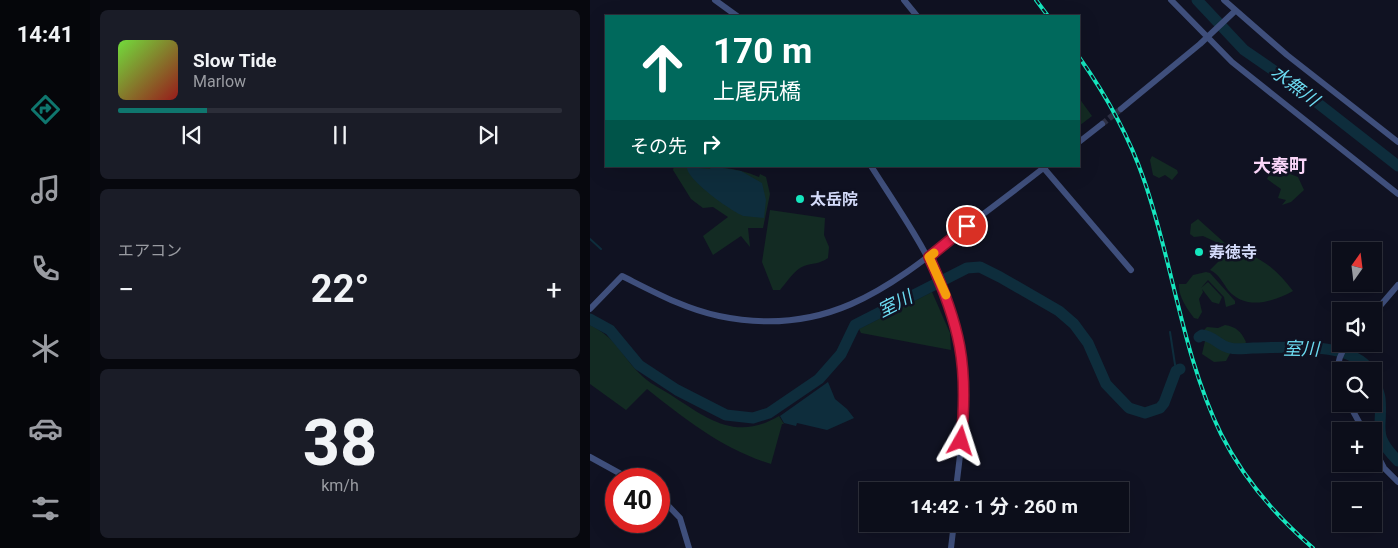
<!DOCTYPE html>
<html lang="ja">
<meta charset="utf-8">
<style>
body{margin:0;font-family:Roboto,"Noto Sans JP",sans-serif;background:#1a1c27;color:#f1f3f6;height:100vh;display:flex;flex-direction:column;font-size:19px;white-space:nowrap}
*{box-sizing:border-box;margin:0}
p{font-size:16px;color:#9a9ca2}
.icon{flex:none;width:28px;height:28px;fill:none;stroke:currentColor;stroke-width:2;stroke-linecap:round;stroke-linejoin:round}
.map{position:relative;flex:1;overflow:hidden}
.panel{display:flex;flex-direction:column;gap:10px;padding:10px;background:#07080e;width:500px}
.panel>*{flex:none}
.hud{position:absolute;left:15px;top:15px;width:475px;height:152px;border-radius:0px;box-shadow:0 5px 20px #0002,0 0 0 1px #2c2e39;background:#00695c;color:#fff;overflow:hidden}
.needle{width:32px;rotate:14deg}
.buttons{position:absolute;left:742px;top:242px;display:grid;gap:10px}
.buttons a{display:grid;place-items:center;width:50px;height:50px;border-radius:0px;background:#0c0e1a;box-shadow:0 5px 20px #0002,0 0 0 1px #2c2e39;font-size:25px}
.speed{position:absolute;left:15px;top:468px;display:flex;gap:10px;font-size:25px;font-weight:700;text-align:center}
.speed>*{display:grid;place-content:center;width:65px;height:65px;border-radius:50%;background:#0c0e1a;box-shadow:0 5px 20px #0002,0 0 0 1px #2c2e39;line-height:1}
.speed .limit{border:8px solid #d22;background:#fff;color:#111}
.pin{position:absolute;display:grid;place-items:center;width:42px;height:42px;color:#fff;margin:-21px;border:2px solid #fff;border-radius:50%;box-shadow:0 1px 5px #0007}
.me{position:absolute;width:55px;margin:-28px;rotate:6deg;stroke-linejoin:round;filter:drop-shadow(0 0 4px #0008)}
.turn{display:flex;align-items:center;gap:18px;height:105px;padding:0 25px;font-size:22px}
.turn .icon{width:65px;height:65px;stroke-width:2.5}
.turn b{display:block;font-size:35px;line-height:42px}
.then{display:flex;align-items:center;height:48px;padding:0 25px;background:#0003;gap:10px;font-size:19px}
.big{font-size:38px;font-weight:700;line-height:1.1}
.panel .widget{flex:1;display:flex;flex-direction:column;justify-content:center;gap:8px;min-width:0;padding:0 18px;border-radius:8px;background:#1a1c27}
.panel .dial{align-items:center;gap:0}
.dial b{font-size:65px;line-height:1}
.song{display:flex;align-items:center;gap:15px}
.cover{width:60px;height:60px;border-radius:8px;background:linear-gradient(135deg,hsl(100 70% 55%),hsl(0 70% 35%))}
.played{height:5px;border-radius:2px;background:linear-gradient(90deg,#0f766e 20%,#2c2e39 20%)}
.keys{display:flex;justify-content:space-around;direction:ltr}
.heat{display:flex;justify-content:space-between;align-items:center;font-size:28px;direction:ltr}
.trip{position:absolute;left:269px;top:482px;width:270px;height:50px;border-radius:0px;background:#0c0e1a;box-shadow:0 5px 20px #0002,0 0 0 1px #2c2e39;font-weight:700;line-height:50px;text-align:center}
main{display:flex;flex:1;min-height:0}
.tabs{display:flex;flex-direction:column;width:90px;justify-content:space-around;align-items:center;background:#05060a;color:#9a9ca2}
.tabs .icon{width:35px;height:35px}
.tabs .selected{color:#0f766e}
.tabs b{font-size:22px;color:#f1f3f6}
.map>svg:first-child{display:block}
.green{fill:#132b23}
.water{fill:#0e2d3c}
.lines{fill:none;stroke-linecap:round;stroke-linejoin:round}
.stream{stroke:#0e2d3c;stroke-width:2}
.river{stroke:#0e2d3c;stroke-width:11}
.tertiary-tunnel{stroke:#2e3043;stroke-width:6;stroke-dasharray:6 3;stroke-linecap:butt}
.tertiary{stroke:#3f4f7c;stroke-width:6}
.rail-casing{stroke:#15e6be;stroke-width:4}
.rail{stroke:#101222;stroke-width:2;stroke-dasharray:5.5;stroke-linecap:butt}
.route-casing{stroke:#92132f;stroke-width:12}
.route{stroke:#e11d48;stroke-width:9}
.slow{stroke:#f59e0b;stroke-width:9}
.poi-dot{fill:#15e6be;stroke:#101222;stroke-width:2}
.labels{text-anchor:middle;stroke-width:5;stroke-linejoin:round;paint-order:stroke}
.poi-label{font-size:16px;font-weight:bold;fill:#d5dcfb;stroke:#101222;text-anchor:start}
.water-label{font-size:18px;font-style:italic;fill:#6cdbf1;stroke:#101222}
.neighbourhood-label{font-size:18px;font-weight:bold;fill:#fbd6f9;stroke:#101222}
</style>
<main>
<nav class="tabs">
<b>14:41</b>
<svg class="icon selected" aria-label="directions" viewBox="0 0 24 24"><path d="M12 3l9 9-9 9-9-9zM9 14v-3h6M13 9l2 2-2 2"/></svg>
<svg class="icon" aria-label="music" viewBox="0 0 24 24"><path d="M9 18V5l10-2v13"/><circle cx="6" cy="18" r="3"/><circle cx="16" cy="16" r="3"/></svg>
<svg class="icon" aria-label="phone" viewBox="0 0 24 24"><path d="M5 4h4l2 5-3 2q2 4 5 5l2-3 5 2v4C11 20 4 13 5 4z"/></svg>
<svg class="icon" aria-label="climate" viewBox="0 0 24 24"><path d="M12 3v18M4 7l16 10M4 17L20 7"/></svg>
<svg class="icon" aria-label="car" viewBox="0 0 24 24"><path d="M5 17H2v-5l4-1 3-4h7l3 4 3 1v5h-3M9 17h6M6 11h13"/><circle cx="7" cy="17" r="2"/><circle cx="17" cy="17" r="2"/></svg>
<svg class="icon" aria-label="filters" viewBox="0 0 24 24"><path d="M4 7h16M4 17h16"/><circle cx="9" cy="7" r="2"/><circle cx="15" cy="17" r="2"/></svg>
</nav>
<section class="panel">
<div class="widget">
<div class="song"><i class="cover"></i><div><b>Slow Tide</b><p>Marlow</p></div></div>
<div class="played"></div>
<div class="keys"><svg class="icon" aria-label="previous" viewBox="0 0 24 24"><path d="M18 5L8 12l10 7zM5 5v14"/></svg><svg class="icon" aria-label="pause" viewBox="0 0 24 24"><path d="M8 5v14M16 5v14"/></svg><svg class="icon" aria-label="next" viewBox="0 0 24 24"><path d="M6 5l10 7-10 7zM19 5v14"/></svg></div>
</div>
<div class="widget"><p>エアコン</p>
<div class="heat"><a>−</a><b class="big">22°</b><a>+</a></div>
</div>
<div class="widget dial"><b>38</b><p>km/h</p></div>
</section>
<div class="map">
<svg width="808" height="548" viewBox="0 0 808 548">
<rect width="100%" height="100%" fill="#101222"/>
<path class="green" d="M489,98L502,116L489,126Z
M562,156L587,170L588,173L582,180L575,175L569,178L563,175L560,160Z
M84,166C114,166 141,165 169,177L170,174L176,177L180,194L173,228H158L160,247L151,236L123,255L113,236L138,217L123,207L113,208L101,199L83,170Z
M700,174L708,177L714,190L701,202L692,205L696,200L688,198L691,189L677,179L679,175L690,177Z
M180,210L235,218L234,235L239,247L238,258C230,264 222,263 214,266C204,270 197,282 190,290H183L172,262Z
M608,219L637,245L635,252L630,251L628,243L613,236L604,237L600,234L601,224Z
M641,249C669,255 686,268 703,291C681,303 655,310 638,290C633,283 628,273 620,270Z
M616,272L620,273L645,301V304L636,307L634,297L618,280L611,288L618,282L632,297L629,304L622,302L612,289L613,292L609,299L612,312L608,319L604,318C597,309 588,296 589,284H596L603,275Z
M342,292L360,333L361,350L271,333L269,329Z
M0,325C27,339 29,352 49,373C58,383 72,389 84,397C119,420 147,441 189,416L194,424H192L181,464C133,449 96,420 57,389L36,410L0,384Z
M635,325C646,327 651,331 656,342L653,347L643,348L636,361L624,362L612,354L615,341L614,330L617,327L628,328Z"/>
<path class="water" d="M121,166L151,171L172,183L176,200L174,218C167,217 160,217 154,216C142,212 96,179 97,167L120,169Z
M238,382L245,399L257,409L264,418L237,430L207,423L206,426L194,423L190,416Z"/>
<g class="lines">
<path class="stream" d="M0,239L11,249
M580,332L586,371"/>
<path class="river" d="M607,0L654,50L702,83L808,166
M0,319L20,330L49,365L87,390L136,415L163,418L179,413L229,379L251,354L265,325L377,268L390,267L410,277L469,311L484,324L498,343L516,384L539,408L555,413L570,408L574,403L586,371L590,369
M609,337L612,335C624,336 629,346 640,348C647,350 656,348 663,348C697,348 759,340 781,371
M784,379C786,385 789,392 790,398C793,430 781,434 808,461"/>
<path class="tertiary-tunnel" d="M512,124L531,109"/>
<path class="tertiary" d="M125,0L147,16
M314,0L327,16
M581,0L642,62L808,194
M634,0L697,55L808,142
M531,109L610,44L645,11
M489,142L512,124
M281,166C323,232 372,298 375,379C376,416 370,453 366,489
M452,166L541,270
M0,309L32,276C64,292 95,309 129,316C233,338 296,291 372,230C400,209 428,188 456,166
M784,313L808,285
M751,390C745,374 747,358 757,344
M759,404L774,431
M784,449L794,468L808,482
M0,457L40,479
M69,496L90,518L99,548
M361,548L363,531"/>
<defs>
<path id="rail" d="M446,0L458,16
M489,57C516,95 539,136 554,180C583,263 592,354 631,434C653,478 686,516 723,548"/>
</defs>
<use href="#rail" class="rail-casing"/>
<use href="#rail" class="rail"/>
</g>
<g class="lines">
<defs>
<path id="route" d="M371,441C379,366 370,325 339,257L377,226"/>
</defs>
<use href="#route" class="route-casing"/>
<use href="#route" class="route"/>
<path class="slow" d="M344,253L339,257L356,295"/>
</g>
<g class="poi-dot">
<circle cx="210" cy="199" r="5"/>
<circle cx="609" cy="252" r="5"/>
</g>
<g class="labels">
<g class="poi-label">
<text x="220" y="205">太岳院</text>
<text x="619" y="258">寿徳寺</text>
</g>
<g class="water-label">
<text transform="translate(705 86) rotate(37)" y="6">水無川</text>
<text transform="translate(305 304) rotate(-27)" y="6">室川</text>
<text transform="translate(711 349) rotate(1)" y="6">室川</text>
</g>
<g class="neighbourhood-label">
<text x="690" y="172">大秦町</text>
</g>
</g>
</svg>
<div class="buttons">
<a><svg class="needle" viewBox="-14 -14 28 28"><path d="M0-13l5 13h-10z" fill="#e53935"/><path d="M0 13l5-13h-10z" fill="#9a9ca2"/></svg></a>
<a><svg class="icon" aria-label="sound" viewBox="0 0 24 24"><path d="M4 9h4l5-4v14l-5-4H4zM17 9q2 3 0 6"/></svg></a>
<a><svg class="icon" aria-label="search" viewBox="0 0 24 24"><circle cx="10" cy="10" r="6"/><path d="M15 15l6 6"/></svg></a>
<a>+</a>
<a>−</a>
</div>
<div class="speed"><div class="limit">40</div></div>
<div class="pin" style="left:377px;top:226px;background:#d93025"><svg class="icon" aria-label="arrive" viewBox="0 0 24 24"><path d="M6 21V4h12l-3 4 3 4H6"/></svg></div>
<svg class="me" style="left:371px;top:441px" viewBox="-20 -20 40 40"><path d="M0-17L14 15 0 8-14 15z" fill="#e11d48" stroke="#fff" stroke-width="4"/></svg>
<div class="trip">14:42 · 1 分 · 260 m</div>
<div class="hud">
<div class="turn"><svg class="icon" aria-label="ahead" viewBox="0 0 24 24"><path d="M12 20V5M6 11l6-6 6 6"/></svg><div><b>170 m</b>上尾尻橋</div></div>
<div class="then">その先<svg class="icon" aria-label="right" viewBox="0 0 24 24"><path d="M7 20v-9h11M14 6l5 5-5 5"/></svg></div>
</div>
</div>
</main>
